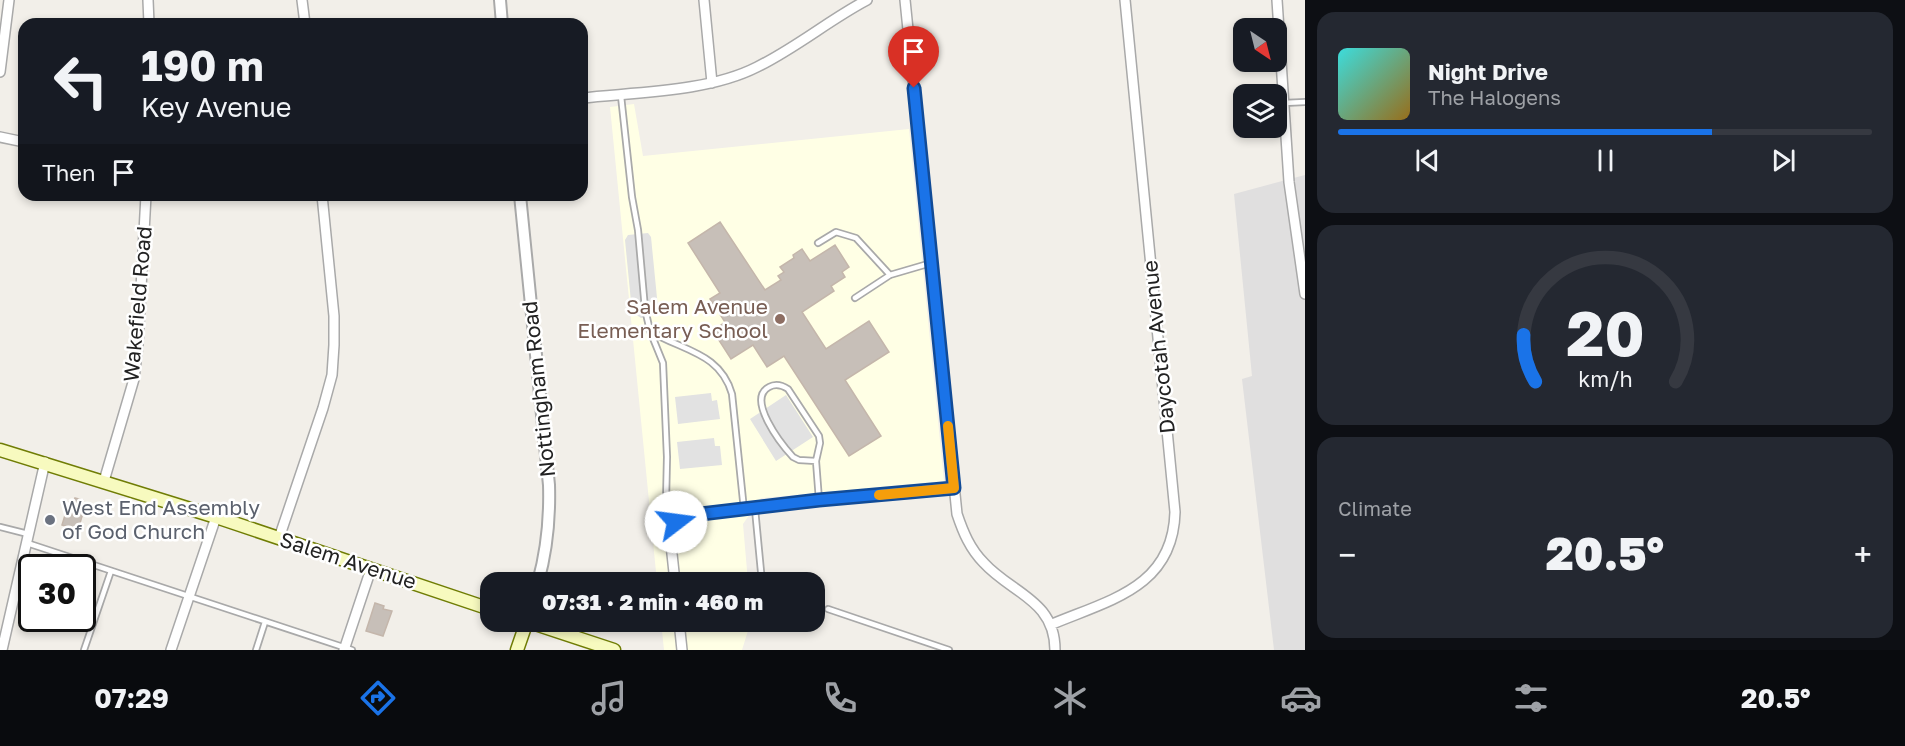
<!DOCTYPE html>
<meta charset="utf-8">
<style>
body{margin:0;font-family:"Golos Text",sans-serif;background:#242831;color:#f1f3f6;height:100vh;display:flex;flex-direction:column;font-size:22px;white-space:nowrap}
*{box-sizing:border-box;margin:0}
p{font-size:20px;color:#9ea1a6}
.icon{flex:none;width:33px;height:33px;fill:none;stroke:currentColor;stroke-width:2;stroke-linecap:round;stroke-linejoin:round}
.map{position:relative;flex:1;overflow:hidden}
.sheet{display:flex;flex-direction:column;gap:12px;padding:12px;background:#0d0f14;width:600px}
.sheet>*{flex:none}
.guide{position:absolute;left:18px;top:18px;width:570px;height:183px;border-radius:18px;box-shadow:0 3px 9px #0003;background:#171b24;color:#f1f3f6;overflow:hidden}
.needle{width:39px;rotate:145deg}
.buttons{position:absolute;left:1233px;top:18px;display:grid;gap:12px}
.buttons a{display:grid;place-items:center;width:54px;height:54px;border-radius:12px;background:#171b24;box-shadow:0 3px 9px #0003;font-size:30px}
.speed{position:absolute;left:18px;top:554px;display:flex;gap:12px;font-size:30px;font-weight:700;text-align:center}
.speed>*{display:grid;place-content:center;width:78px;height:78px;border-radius:50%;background:#171b24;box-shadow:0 3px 9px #0003;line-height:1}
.speed .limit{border:3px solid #111;border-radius:9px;background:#fff;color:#111}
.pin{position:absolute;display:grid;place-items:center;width:51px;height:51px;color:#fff;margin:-62px -26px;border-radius:50% 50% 50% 0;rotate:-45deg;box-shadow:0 0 6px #0007}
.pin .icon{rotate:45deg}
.me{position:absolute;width:66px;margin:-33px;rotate:75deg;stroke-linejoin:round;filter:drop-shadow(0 0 4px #0008)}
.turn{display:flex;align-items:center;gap:21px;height:126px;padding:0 24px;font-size:27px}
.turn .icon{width:78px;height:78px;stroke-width:2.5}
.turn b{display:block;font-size:42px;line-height:51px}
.then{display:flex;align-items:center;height:57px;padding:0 24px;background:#0003;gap:12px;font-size:22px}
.big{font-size:45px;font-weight:800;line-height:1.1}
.sheet .card{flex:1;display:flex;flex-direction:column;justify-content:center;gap:9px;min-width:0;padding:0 21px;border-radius:18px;background:#242831}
.sheet .dial{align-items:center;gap:0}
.dial svg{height:156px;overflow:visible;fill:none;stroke:#363941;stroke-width:7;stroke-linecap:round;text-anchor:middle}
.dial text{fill:#f1f3f6;stroke:none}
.song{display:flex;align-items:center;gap:18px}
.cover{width:72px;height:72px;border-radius:9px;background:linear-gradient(135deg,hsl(180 70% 55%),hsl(40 70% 35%))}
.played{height:6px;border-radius:3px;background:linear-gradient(90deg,#1a73e8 70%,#363941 70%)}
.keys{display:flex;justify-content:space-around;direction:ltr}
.heat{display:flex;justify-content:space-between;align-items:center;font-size:33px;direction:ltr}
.trip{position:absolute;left:480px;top:572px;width:345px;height:60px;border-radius:18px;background:#171b24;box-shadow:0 3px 9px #0003;font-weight:800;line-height:60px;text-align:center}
.tab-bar{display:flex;height:96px;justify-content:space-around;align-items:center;background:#090b0e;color:#9ea1a6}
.tab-bar .icon{width:42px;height:42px}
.tab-bar .current{color:#1a73e8}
.tab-bar b{font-size:27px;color:#f1f3f6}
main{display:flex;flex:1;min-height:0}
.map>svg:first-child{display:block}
.residential{fill:#e0dfdf}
.education{fill:#ffffe5}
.parking{fill:#e2e2e2}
.building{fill:#c7bfb8;stroke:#c4b6ab;stroke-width:1.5}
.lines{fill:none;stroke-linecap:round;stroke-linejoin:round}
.service-casing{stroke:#a9a9a9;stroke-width:8}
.minor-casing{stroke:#a9a9a9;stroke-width:12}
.tertiary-casing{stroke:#a9a9a9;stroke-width:14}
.secondary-casing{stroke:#707d05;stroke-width:15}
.service{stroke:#fff;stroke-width:4.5}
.minor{stroke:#fff;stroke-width:9}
.tertiary{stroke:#fff;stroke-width:10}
.secondary{stroke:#f7fabf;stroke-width:12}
.route-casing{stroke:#114b97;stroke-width:15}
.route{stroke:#1a73e8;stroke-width:10}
.slow{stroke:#f59e0b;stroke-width:10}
.education-dot{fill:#8d6e63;stroke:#fff;stroke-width:2}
.worship-dot{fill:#6b7280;stroke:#fff;stroke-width:2}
.labels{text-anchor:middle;stroke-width:5;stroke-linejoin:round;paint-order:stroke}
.street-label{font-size:21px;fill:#222;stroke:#fff}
.education-label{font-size:21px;fill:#785e54;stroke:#fff;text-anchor:end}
.worship-label{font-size:21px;fill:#5b616d;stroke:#fff;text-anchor:start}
</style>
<main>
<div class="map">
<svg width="1305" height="650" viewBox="0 0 1305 650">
<rect width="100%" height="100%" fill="#f2efe9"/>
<path class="residential" d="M1305,175V650H1274L1242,379L1252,376L1234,194Z"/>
<path class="education" d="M634,104L643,156L909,129L944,481L761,498L743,524L748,582H657L610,107Z
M661,621H751L742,650H664Z"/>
<path class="parking" d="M648,233L651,237L658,308L651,316L641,318L632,312L625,240L628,235Z
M711,393L712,401L717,400L720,419L678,424L675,397Z
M786,395L813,437L776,461L750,419Z
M714,438L715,446H720L722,465L680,469L677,442Z"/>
<path class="building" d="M720,222L765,290L781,280L778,276L784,272L780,267L794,258L793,255L802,249L810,261L835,245L849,267L842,272L845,277L831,286L834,291L802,312L826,349L869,321L889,352L845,380L881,436L849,456L784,356L767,367L753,345L731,359L713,331L725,322L710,299L720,293L688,243Z
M75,498L83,500L82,505L85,506L78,530L62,525L69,502L73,503Z
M375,603L384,606L383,609L392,611L383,636L366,631Z"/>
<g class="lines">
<defs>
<path id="service" d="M621,96L632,197L638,230L645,309L650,331L663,363L667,457L666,502L669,529
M1284,103L1305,102
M818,243L836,232L856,238L890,275
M855,298L890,275L931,263
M650,331C682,351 720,352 732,394L744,510
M816,461L799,460L793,457C781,444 746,399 769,387C776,383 782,385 788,389L819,436L820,443L816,461L819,500
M755,509L762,582
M0,527L28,534
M27,543L352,650
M828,609L949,650
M84,650L111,571
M256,650L265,622"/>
<path id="minor" d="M148,0L149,24
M302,0L305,24
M704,0L712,83
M905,0L957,514C963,532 970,549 984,563C1011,593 1055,600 1055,650
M1277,0L1289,182L1305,294
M0,72L9,0
M582,98C637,92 708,92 757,67C796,48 829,20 867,0
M0,137L24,142
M104,481L134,379L138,344L146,195
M279,538L323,408L332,375L334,345V316L322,195
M675,582L670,535L673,526L684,516L819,500L954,488
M679,621L682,650
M1050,625C1109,600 1173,588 1175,512L1125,0
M2,650L45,462
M171,650L216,517
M344,650L371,569"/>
<path id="tertiary" d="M500,0L502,24
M520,195L549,485C550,519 547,550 538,582"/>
<path id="secondary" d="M0,450L216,517L490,609
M526,621L614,650
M517,650L527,621"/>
</defs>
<use href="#service" class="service-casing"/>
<use href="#minor" class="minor-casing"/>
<use href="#tertiary" class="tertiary-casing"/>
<use href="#secondary" class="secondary-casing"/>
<use href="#service" class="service"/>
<use href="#minor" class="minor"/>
<use href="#tertiary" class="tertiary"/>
<use href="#secondary" class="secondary"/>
</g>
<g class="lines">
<defs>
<path id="route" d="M676,522L684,516L819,500L954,488L914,88"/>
</defs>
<use href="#route" class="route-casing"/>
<use href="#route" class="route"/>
<path class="slow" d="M879,495L954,488L948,426"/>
</g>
<circle class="education-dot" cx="780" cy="319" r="6"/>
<circle class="worship-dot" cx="50" cy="520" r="6"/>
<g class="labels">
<g class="street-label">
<text transform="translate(138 304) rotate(-85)" y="7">Wakefield Road</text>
<text transform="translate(1159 347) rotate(-96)" y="7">Daycotah Avenue</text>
<text transform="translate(539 389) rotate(-96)" y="7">Nottingham Road</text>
<text transform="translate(348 561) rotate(18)" y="7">Salem Avenue</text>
</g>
<g class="education-label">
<text x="768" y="314">Salem Avenue<tspan x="768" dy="24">Elementary School</tspan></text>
</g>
<g class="worship-label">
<text x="62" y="515">West End Assembly<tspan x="62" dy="24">of God Church</tspan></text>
</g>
</g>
</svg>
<div class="buttons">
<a><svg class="needle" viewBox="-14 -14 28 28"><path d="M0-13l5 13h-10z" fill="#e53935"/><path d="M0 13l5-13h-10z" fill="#9ea1a6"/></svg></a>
<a><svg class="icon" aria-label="layers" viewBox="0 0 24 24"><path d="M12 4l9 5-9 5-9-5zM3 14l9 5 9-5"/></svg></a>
</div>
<div class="speed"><div class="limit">30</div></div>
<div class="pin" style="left:914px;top:88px;background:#d93025"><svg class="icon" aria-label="arrive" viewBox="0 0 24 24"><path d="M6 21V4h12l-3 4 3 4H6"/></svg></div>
<svg class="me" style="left:676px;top:522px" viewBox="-20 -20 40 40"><circle r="19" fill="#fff"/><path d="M0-13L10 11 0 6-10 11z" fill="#1a73e8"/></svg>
<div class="trip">07:31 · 2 min · 460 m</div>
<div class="guide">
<div class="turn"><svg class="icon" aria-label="left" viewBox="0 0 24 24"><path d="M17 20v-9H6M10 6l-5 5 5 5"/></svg><div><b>190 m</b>Key Avenue</div></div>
<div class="then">Then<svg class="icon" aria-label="arrive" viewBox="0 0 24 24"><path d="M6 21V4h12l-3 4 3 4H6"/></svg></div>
</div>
</div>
<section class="sheet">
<div class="card">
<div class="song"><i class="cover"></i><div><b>Night Drive</b><p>The Halogens</p></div></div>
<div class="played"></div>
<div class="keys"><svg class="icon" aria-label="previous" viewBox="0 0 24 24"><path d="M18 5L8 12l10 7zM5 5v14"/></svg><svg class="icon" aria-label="pause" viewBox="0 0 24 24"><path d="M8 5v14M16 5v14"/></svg><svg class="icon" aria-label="next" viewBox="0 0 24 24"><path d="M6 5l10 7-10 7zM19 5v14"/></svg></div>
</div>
<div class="card dial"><svg viewBox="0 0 100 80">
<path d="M14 69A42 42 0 1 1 86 69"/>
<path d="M14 69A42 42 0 0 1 8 45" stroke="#1a73e8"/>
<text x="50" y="56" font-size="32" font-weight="700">20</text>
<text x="50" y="72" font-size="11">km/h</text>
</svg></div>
<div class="card"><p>Climate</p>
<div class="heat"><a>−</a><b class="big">20.5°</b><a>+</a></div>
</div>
</section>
</main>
<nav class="tab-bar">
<b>07:29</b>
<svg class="icon current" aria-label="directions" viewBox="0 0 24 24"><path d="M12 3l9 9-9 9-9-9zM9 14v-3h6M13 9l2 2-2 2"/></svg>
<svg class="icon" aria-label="music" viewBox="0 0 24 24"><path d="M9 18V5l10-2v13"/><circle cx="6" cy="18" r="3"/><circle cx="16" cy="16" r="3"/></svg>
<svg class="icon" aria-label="phone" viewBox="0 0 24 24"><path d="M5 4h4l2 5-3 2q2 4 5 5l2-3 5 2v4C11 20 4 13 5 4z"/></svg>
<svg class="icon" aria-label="climate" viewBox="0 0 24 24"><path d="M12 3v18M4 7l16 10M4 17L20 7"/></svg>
<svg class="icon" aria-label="car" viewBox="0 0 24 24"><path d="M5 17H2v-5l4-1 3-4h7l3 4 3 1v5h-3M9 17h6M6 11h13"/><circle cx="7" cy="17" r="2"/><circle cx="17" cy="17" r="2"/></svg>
<svg class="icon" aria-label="filters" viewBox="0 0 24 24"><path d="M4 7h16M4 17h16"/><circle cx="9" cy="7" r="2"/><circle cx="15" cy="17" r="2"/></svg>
<b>20.5°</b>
</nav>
